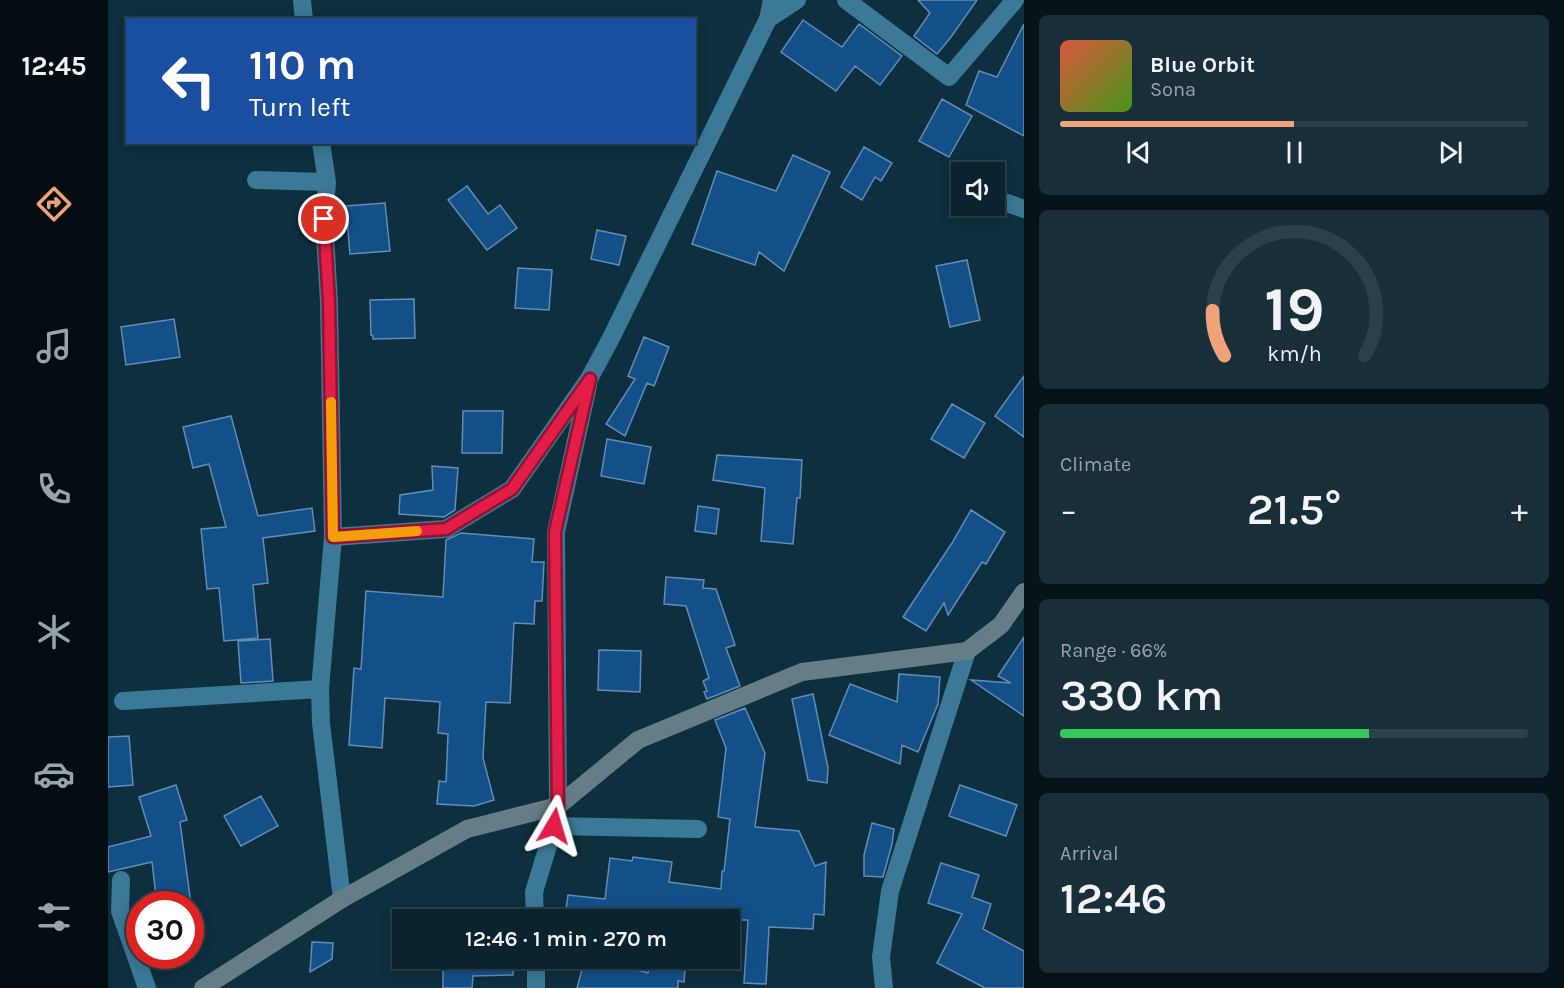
<!DOCTYPE html>
<meta charset="utf-8">
<style>
body{margin:0;font-family:Karla,sans-serif;background:#182f3a;color:#f1f3f6;height:100vh;display:flex;flex-direction:column;font-size:22px;white-space:nowrap}
*{box-sizing:border-box;margin:0}
p{font-size:20px;color:#99a4aa}
.icon{flex:none;width:33px;height:33px;fill:none;stroke:currentColor;stroke-width:2;stroke-linecap:round;stroke-linejoin:round}
.map{position:relative;flex:1;overflow:hidden}
.sheet{display:flex;flex-direction:column;gap:15px;padding:15px;background:#061319;width:540px}
.sheet>*{flex:none}
.top-card{position:absolute;left:18px;top:18px;width:570px;height:126px;border-radius:0px;box-shadow:0 3px 15px #0003,0 0 0 2px #2a404a;background:#1a4fa0;color:#fff;overflow:hidden}
.buttons{position:absolute;left:843px;top:162px;display:grid;gap:12px}
.buttons a{display:grid;place-items:center;width:54px;height:54px;border-radius:0px;background:#0a232e;box-shadow:0 3px 15px #0003,0 0 0 2px #2a404a;font-size:30px}
.speed{position:absolute;left:18px;top:891px;display:flex;gap:12px;font-size:30px;font-weight:700;text-align:center}
.speed>*{display:grid;place-content:center;width:78px;height:78px;border-radius:50%;background:#0a232e;box-shadow:0 3px 15px #0003,0 0 0 2px #2a404a;line-height:1}
.speed .limit{border:9px solid #d22;background:#fff;color:#111}
.pin{position:absolute;display:grid;place-items:center;width:51px;height:51px;color:#fff;margin:-26px;border:3px solid #fff;border-radius:50%;box-shadow:0 2px 6px #0007}
.me{position:absolute;width:66px;margin:-33px;rotate:7deg;stroke-linejoin:round;filter:drop-shadow(0 0 4px #0008)}
.turn{display:flex;align-items:center;gap:21px;height:126px;padding:0 24px;font-size:27px}
.turn .icon{width:78px;height:78px;stroke-width:2.5}
.turn b{display:block;font-size:42px;line-height:51px}
.big{font-size:45px;font-weight:600;line-height:1.1}
.sheet .tile{flex:1;display:flex;flex-direction:column;justify-content:center;gap:9px;min-width:0;padding:0 21px;border-radius:9px;background:#182f3a}
.sheet .dial{align-items:center;gap:0}
.dial svg{height:156px;overflow:visible;fill:none;stroke:#2a404a;stroke-width:7;stroke-linecap:round;text-anchor:middle}
.dial text{fill:#f1f3f6;stroke:none}
.song{display:flex;align-items:center;gap:18px}
.cover{width:72px;height:72px;border-radius:9px;background:linear-gradient(135deg,hsl(10 70% 55%),hsl(100 70% 35%))}
.played{height:6px;border-radius:3px;background:linear-gradient(90deg,#efa377 50%,#2a404a 50%)}
.keys{display:flex;justify-content:space-around;direction:ltr}
.heat{display:flex;justify-content:space-between;align-items:center;font-size:33px;direction:ltr}
.charge{height:9px;border-radius:4px;background:linear-gradient(90deg,#34c759 66%,#2a404a 0)}
.trip{position:absolute;left:284px;top:909px;width:348px;height:60px;border-radius:0px;background:#0a232e;box-shadow:0 3px 15px #0003,0 0 0 2px #2a404a;font-weight:600;line-height:60px;text-align:center}
main{display:flex;flex:1;min-height:0}
.tabs{display:flex;flex-direction:column;width:108px;justify-content:space-around;align-items:center;background:#040e12;color:#99a4aa}
.tabs .icon{width:42px;height:42px}
.tabs .current{color:#efa377}
.tabs b{font-size:27px;color:#f1f3f6}
.map>svg:first-child{display:block}
.building{fill:#135088;stroke:#648cb6;stroke-width:1.5}
.lines{fill:none;stroke-linecap:round;stroke-linejoin:round}
.street{stroke:#3b7996;stroke-width:18}
.secondary{stroke:#657d86;stroke-width:18}
.route-casing{stroke:#92132f;stroke-width:15}
.route{stroke:#e11d48;stroke-width:10}
.slow{stroke:#f59e0b;stroke-width:10}
</style>
<main>
<nav class="tabs">
<b>12:45</b>
<svg class="icon current" aria-label="directions" viewBox="0 0 24 24"><path d="M12 3l9 9-9 9-9-9zM9 14v-3h6M13 9l2 2-2 2"/></svg>
<svg class="icon" aria-label="music" viewBox="0 0 24 24"><path d="M9 18V5l10-2v13"/><circle cx="6" cy="18" r="3"/><circle cx="16" cy="16" r="3"/></svg>
<svg class="icon" aria-label="phone" viewBox="0 0 24 24"><path d="M5 4h4l2 5-3 2q2 4 5 5l2-3 5 2v4C11 20 4 13 5 4z"/></svg>
<svg class="icon" aria-label="climate" viewBox="0 0 24 24"><path d="M12 3v18M4 7l16 10M4 17L20 7"/></svg>
<svg class="icon" aria-label="car" viewBox="0 0 24 24"><path d="M5 17H2v-5l4-1 3-4h7l3 4 3 1v5h-3M9 17h6M6 11h13"/><circle cx="7" cy="17" r="2"/><circle cx="17" cy="17" r="2"/></svg>
<svg class="icon" aria-label="filters" viewBox="0 0 24 24"><path d="M4 7h16M4 17h16"/><circle cx="9" cy="7" r="2"/><circle cx="15" cy="17" r="2"/></svg>
</nav>
<div class="map">
<svg width="916" height="988" viewBox="0 0 916 988">
<rect width="100%" height="100%" fill="#0d2f3e"/>
<path class="building" d="M810,0H869L843,37L829,54L806,36L822,13Z
M695,20L734,47L751,24L794,56L772,85L747,66L728,91L673,52Z
M916,24V136L858,105L871,71L889,77Z
M834,99L864,116L841,157L811,141Z
M756,147L784,163L773,181L767,177L754,200L733,187Z
M685,155L722,172L676,271L651,252L647,265L584,244L609,171L668,191Z
M359,186L380,214L392,205L409,228L379,250L340,200Z
M277,203L282,251L242,254L238,206Z
M489,230L518,236L511,265L483,259Z
M859,260L872,320L842,327L828,266Z
M410,268L444,270L441,310L407,308Z
M306,299L307,338L265,339V336L263,335L262,300Z
M66,319L72,357L18,365L13,327Z
M536,337L561,347L546,386L539,383L517,436L498,424L527,379L520,376Z
M916,376V437L887,416Z
M844,404L877,423L856,458L823,439Z
M355,411H395L394,453H354Z
M123,416L150,516L204,508L207,531L155,538L160,583L145,585L150,638L116,641L111,588L99,589L93,529L118,527L101,464L85,468L75,427Z
M499,439L543,447L536,484L493,476Z
M609,455L694,460L692,498H689L685,544L653,541L657,488L605,480Z
M324,466L350,468L347,510L336,517L291,514L292,495L325,490Z
M590,506L611,509L608,534L587,531Z
M863,510L897,532L878,564L874,562L840,615L836,603L818,631L795,617L844,543Z
M353,533L426,539L424,562H436L434,601H427L426,624L406,623L402,703L378,702L375,758L386,800L366,806L329,804L331,781L338,782L340,734L330,733L332,702L277,698L274,748L241,745L246,668L253,669L258,591L335,597L338,540Z
M558,577L596,580L595,588L608,589L627,645L618,648L632,686L599,699L596,692L599,691L595,681L601,678L578,606L556,604Z
M916,637V716L863,680L903,683L890,676Z
M162,639L165,681L133,683L130,641Z
M491,650L533,651L532,692L490,690Z
M791,674L832,677L830,704L810,752L794,745L792,764L721,735L742,684L789,702Z
M705,694L720,768L719,783L700,780L684,699Z
M637,708L657,753L647,827L691,831L707,866L718,862L716,915L706,914L705,929L661,927L658,984L636,983L640,920H477L457,917L460,895L497,899L502,858L524,861L525,857L564,862L561,882L613,889L614,871H616L622,819L610,817L618,748L607,720Z
M21,736L25,785L0,787V737Z
M68,785L79,820L72,822L83,904H49L44,862L0,872V847L43,836L31,797Z
M852,785L909,805L898,836L841,816Z
M153,796L170,826L133,846L116,816Z
M764,823L786,829L784,844L775,877L756,876V855Z
M833,863L871,875L864,897L883,904L875,929L916,951V988H877L829,963L854,914L820,903Z
M204,942L225,943L224,959L202,972Z
M335,958H405V975L365,976L364,988H335Z
M477,958H490L540,973L542,958H578L576,982L570,981V988H469Z"/>
<g class="lines">
<path class="street" d="M194,0L196,20
M738,0L841,77L907,0
M660,19L689,0
M213,142L219,182L216,219L221,302L225,537L212,689L213,723L234,899
M148,180L219,182
M888,199L916,209
M225,537L338,529L404,489L481,379L502,340L660,19L664,0
M15,701L212,689
M446,826L590,829
M13,880L12,911L39,988
M427,920L426,892L446,826L450,806L448,532L480,386
M428,958V988
M776,988L773,957L782,891L859,651"/>
<path class="secondary" d="M95,988L234,899L359,829L450,806L530,740L694,672L859,651L893,625L916,592"/>
</g>
<g class="lines">
<defs>
<path id="route" d="M216,219L221,302L225,537L338,529L404,489L482,379L447,532L450,806L446,826"/>
</defs>
<use href="#route" class="route-casing"/>
<use href="#route" class="route"/>
<path class="slow" d="M223,402L225,537L309,531"/>
</g>
</svg>
<div class="buttons">
<a><svg class="icon" aria-label="sound" viewBox="0 0 24 24"><path d="M4 9h4l5-4v14l-5-4H4zM17 9q2 3 0 6"/></svg></a>
</div>
<div class="speed"><div class="limit">30</div></div>
<div class="pin" style="left:216px;top:219px;background:#d93025"><svg class="icon" aria-label="arrive" viewBox="0 0 24 24"><path d="M6 21V4h12l-3 4 3 4H6"/></svg></div>
<svg class="me" style="left:446px;top:826px" viewBox="-20 -20 40 40"><path d="M0-17L14 15 0 8-14 15z" fill="#e11d48" stroke="#fff" stroke-width="4"/></svg>
<div class="trip">12:46 · 1 min · 270 m</div>
<div class="top-card">
<div class="turn"><svg class="icon" aria-label="left" viewBox="0 0 24 24"><path d="M17 20v-9H6M10 6l-5 5 5 5"/></svg><div><b>110 m</b>Turn left</div></div>
</div>
</div>
<section class="sheet">
<div class="tile">
<div class="song"><i class="cover"></i><div><b>Blue Orbit</b><p>Sona</p></div></div>
<div class="played"></div>
<div class="keys"><svg class="icon" aria-label="previous" viewBox="0 0 24 24"><path d="M18 5L8 12l10 7zM5 5v14"/></svg><svg class="icon" aria-label="pause" viewBox="0 0 24 24"><path d="M8 5v14M16 5v14"/></svg><svg class="icon" aria-label="next" viewBox="0 0 24 24"><path d="M6 5l10 7-10 7zM19 5v14"/></svg></div>
</div>
<div class="tile dial"><svg viewBox="0 0 100 80">
<path d="M14 69A42 42 0 1 1 86 69"/>
<path d="M14 69A42 42 0 0 1 8 46" stroke="#efa377"/>
<text x="50" y="56" font-size="32" font-weight="700">19</text>
<text x="50" y="72" font-size="11">km/h</text>
</svg></div>
<div class="tile"><p>Climate</p>
<div class="heat"><a>−</a><b class="big">21.5°</b><a>+</a></div>
</div>
<div class="tile"><p>Range · 66%</p><b class="big">330 km</b><div class="charge"></div></div>
<div class="tile"><p>Arrival</p><b class="big">12:46</b></div>
</section>
</main>
